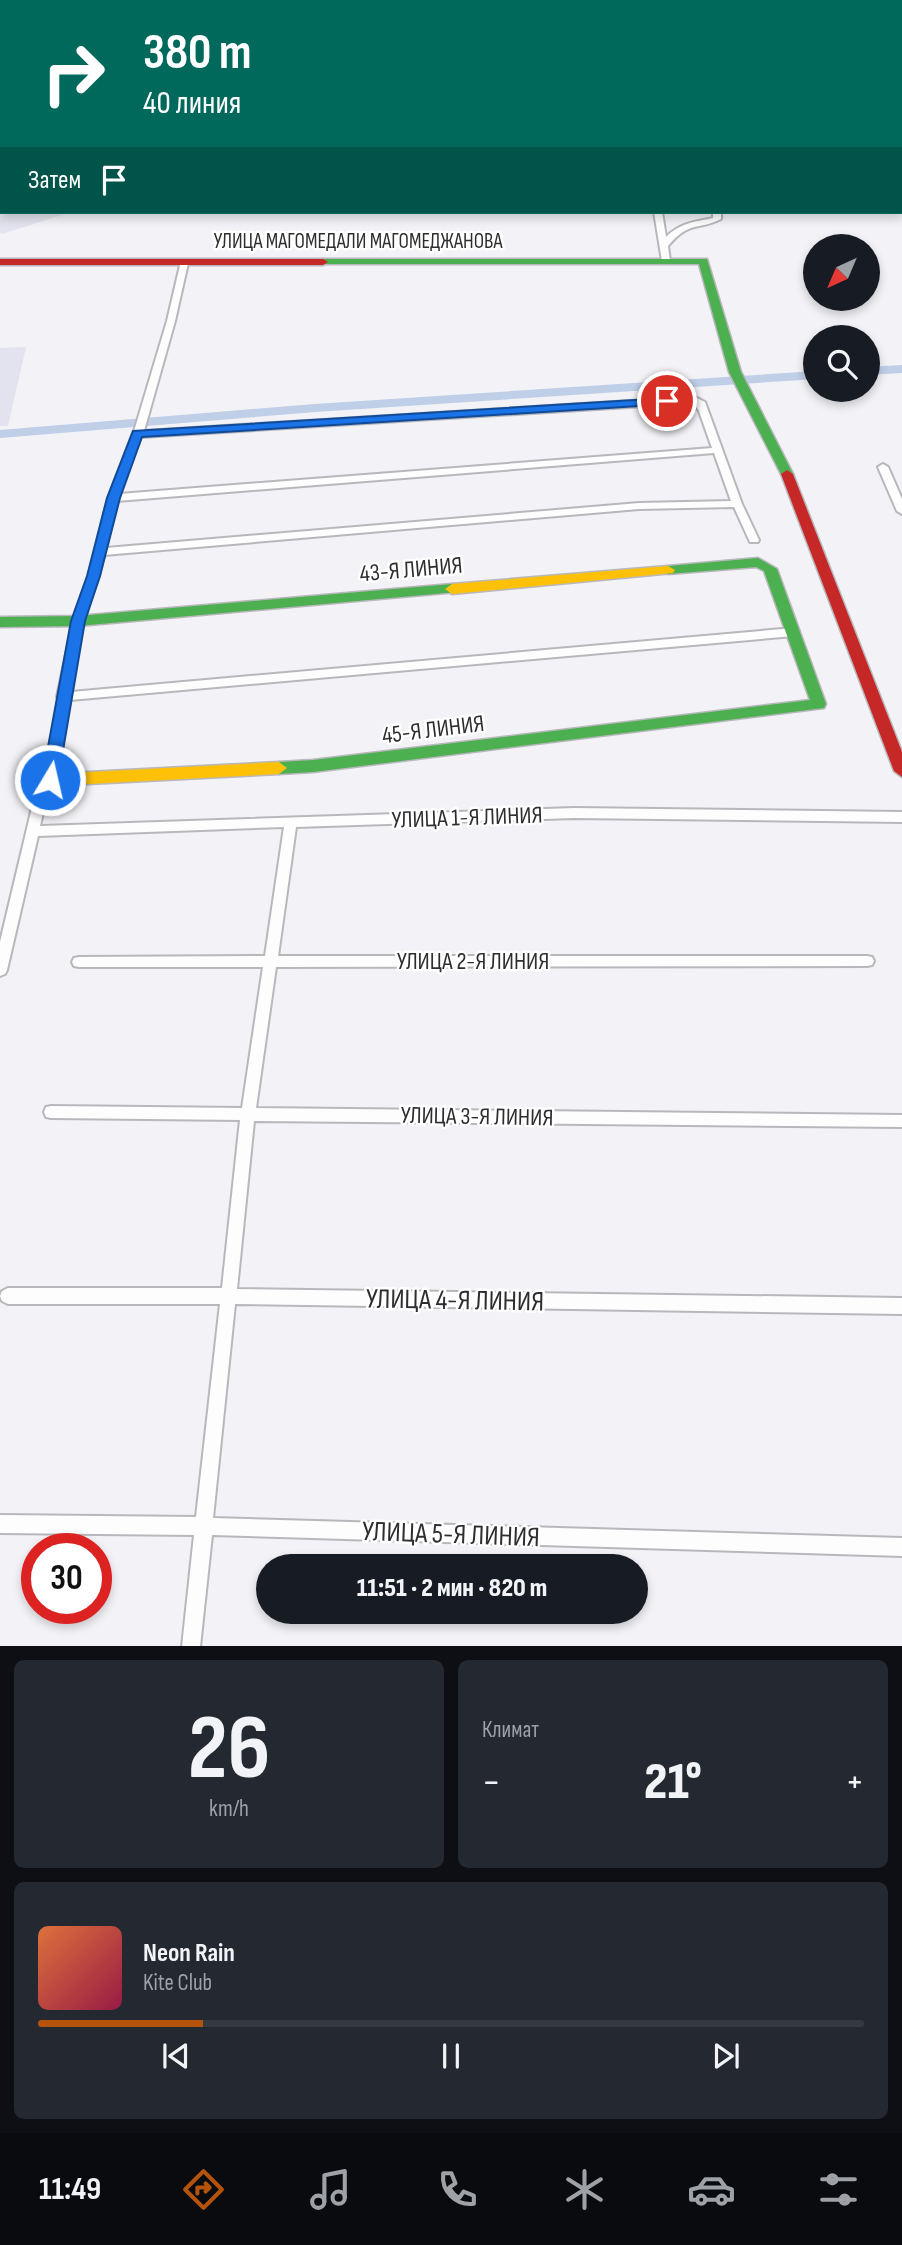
<!DOCTYPE html>
<html lang="ru">
<meta charset="utf-8">
<style>
body{margin:0;font-family:"Sofia Sans Condensed",sans-serif;background:#242831;color:#f1f3f6;height:100vh;display:flex;flex-direction:column;font-size:26px;white-space:nowrap}
*{box-sizing:border-box;margin:0}
p{font-size:23px;color:#9ea1a6}
.icon{flex:none;width:38px;height:38px;fill:none;stroke:currentColor;stroke-width:2;stroke-linecap:round;stroke-linejoin:round}
.map{position:relative;height:1646px;overflow:hidden}
.sheet{display:flex;flex-direction:column;gap:14px;padding:14px;background:#0d0f14;flex:1}
.sheet>*{flex:none}
.banner{position:absolute;left:0px;top:0px;width:903px;height:214px;box-shadow:0 4px 10px #0003;background:#00695c;color:#fff;overflow:hidden}
.needle{width:46px;rotate:224deg}
.buttons{position:absolute;left:803px;top:234px;display:grid;gap:14px}
.buttons a{display:grid;place-items:center;width:77px;height:77px;border-radius:50%;background:#171b24;box-shadow:0 4px 10px #0003;font-size:35px}
.speed{position:absolute;left:21px;top:1533px;display:flex;gap:14px;font-size:35px;font-weight:700;text-align:center}
.speed>*{display:grid;place-content:center;width:91px;height:91px;border-radius:50%;background:#171b24;box-shadow:0 4px 10px #0003;line-height:1}
.speed .limit{border:10px solid #d22;background:#fff;color:#111}
.pin{position:absolute;display:grid;place-items:center;width:60px;height:60px;color:#fff;margin:-30px;border:4px solid #fff;border-radius:50%;box-shadow:0 2px 7px #0007}
.me{position:absolute;width:77px;margin:-38px;rotate:9deg;stroke-linejoin:round;filter:drop-shadow(0 0 5px #0008)}
.turn{display:flex;align-items:center;gap:24px;height:147px;padding:0 28px;font-size:32px}
.turn .icon{width:91px;height:91px;stroke-width:2.5}
.turn b{display:block;font-size:49px;line-height:60px}
.then{display:flex;align-items:center;height:66px;padding:0 28px;background:#0003;gap:14px;font-size:26px}
.big{font-size:52px;font-weight:800;line-height:1.1}
.sheet .card{flex:1;display:flex;flex-direction:column;justify-content:center;gap:10px;min-width:0;padding:0 24px;border-radius:10px;background:#242831}
.sheet .dial{align-items:center;gap:0}
.dial b{font-size:91px;line-height:1}
.song{display:flex;align-items:center;gap:21px}
.cover{width:84px;height:84px;border-radius:10px;background:linear-gradient(135deg,hsl(20 70% 55%),hsl(340 70% 35%))}
.played{height:7px;border-radius:4px;background:linear-gradient(90deg,#b45309 20%,#363941 20%)}
.keys{display:flex;justify-content:space-around;direction:ltr}
.heat{display:flex;justify-content:space-between;align-items:center;font-size:38px;direction:ltr}
.sheet .tiles{flex:1;display:grid;gap:14px;grid-template-columns:1fr 1fr}
.card:last-child{grid-column:span 2}
.trip{position:absolute;left:256px;top:1554px;width:392px;height:70px;border-radius:35px;background:#171b24;box-shadow:0 4px 10px #0003;font-weight:800;line-height:70px;text-align:center}
.menu{display:flex;height:112px;justify-content:space-around;align-items:center;background:#090b0e;color:#9ea1a6}
.menu .icon{width:49px;height:49px}
.menu .active{color:#b45309}
.menu b{font-size:32px;color:#f1f3f6}
.map>svg:first-child{display:block}
.built{fill:#e2e3ee}
.lines{fill:none;stroke-linecap:round;stroke-linejoin:round}
.canal{stroke:#bfcfe8;stroke-width:8}
.street-casing{stroke:#b8b8bc;stroke-width:4}
.fast-casing{stroke:#b8b8bc;stroke-width:3}
.slow-casing{stroke:#b8b8bc;stroke-width:3}
.jam-casing{stroke:#b8b8bc;stroke-width:3}
.street{fill:#fdfdfe;fill-rule:evenodd}
.fast{fill:#4caf50;fill-rule:evenodd}
.slow{fill:#ffc107;fill-rule:evenodd}
.jam{fill:#c62828;fill-rule:evenodd}
.rail{stroke:#cacacb;stroke-width:2;stroke-dasharray:2 4.5;stroke-linecap:butt}
.route{fill:#1a73e8;stroke:#114b97;stroke-width:2}
.labels{text-anchor:middle;stroke-width:5;stroke-linejoin:round;paint-order:stroke}
.far-street-label{font-size:21px;fill:#2e2e31;stroke:#fff}
.street-label{font-size:24px;fill:#2e2e31;stroke:#fff}
.near-street-label{font-size:28px;fill:#2e2e31;stroke:#fff}
</style>
<div class="map">
<svg width="902" height="1647" viewBox="0 0 902 1647">
<rect width="100%" height="100%" fill="#f2f2f7"/>
<path class="built" d="M0,127L2,212H71L2,234L0,232Z
M26,347L8,426H0V348Z"/>
<g class="lines">
<path class="canal" d="M868,371L902,369
M0,434L315,408L816,375"/>
<defs>
<path id="street" d="M181,0H188L189,2H182Z
M596,0H603L604,2H597Z
M0,9H2V13H0Z
M654,212H662L666,237C680,223 694,222 713,218V212H721V219C697,231 690,220 668,246L670,261L666,263L662,261Z
M181,261L188,263L175,321L144,431L695,397L705,402L742,504L759,540L758,542H750L734,507L639,509L104,555L99,576L83,621L71,692L794,628L799,632L794,636L70,700L56,780L47,795L40,826L574,808L902,812V822L574,818L296,827L278,956H867L872,957L874,961L872,965L867,966L276,967L256,1108L902,1115V1127L254,1121L237,1289L902,1298V1314L235,1304L213,1518L902,1538V1556L212,1535L200,1647H182L194,1535L0,1533V1515L196,1517L220,1304H8L2,1301L0,1296L2,1291L8,1288H222L240,1120L51,1118L46,1117L44,1112L46,1107L51,1106L242,1108L263,967H79L74,966L72,962L74,958L79,957L265,956L284,827L38,836L7,970L5,974L0,976V942L35,795L44,780L59,699L57,697L73,621L89,576L108,498L135,428L167,321ZM694,403L699,411L712,448L119,494L141,437ZM714,453L731,501L639,503L106,548L117,501Z
M883,464L888,467L902,499V514L897,511L878,467Z"/>
<path id="fast" d="M390,0H402L388,2Z
M323,259H707L741,372L793,474L787,478L781,474L729,372L699,264H319V260Z
M758,558L777,569L826,704L824,708L313,772L279,774L271,768L279,762L313,760L810,700L764,571L756,567L668,574L661,570L668,566Z
M452,584L457,586L459,589L457,592L78,626L0,627V617L78,616Z"/>
<path id="slow" d="M0,117H2V123H0Z
M668,566L675,570L673,573L452,594L445,589L452,584Z
M279,762L287,768L279,774L50,786L42,780L50,774Z"/>
<path id="jam" d="M0,259H323L328,262L323,265H0Z
M787,470L793,474L902,752V777L894,771L781,474Z"/>
</defs>
<use href="#street" class="street-casing"/>
<use href="#fast" class="fast-casing"/>
<use href="#slow" class="slow-casing"/>
<use href="#jam" class="jam-casing"/>
<use href="#street" class="street"/>
<use href="#fast" class="fast"/>
<use href="#slow" class="slow"/>
<use href="#jam" class="jam"/>
<path class="rail" d="M901,96L902,99"/>
</g>
<path class="route" d="M667,398L671,399V404L142,437L120,498L100,576L85,621L58,780L55,784H44L42,780L71,621L87,576L107,498L133,431Z"/>
<g class="labels">
<g class="far-street-label">
<text x="358" y="248">УЛИЦА МАГОМЕДАЛИ МАГОМЕДЖАНОВA</text>
</g>
<g class="street-label">
<text transform="translate(411 569) rotate(-5)" y="8">43-Я ЛИНИЯ</text>
<text transform="translate(433 729) rotate(-7)" y="8">45-Я ЛИНИЯ</text>
<text transform="translate(467 817) rotate(-2)" y="8">УЛИЦА 1-Я ЛИНИЯ</text>
<text x="473" y="969">УЛИЦА 2-Я ЛИНИЯ</text>
<text transform="translate(477 1116) rotate(1)" y="8">УЛИЦА 3-Я ЛИНИЯ</text>
</g>
<g class="near-street-label">
<text transform="translate(455 1299) rotate(1)" y="10">УЛИЦА 4-Я ЛИНИЯ</text>
<text transform="translate(451 1533) rotate(2)" y="10">УЛИЦА 5-Я ЛИНИЯ</text>
</g>
</g>
</svg>
<div class="buttons">
<a><svg class="needle" viewBox="-14 -14 28 28"><path d="M0-13l5 13h-10z" fill="#e53935"/><path d="M0 13l5-13h-10z" fill="#9ea1a6"/></svg></a>
<a><svg class="icon" aria-label="search" viewBox="0 0 24 24"><circle cx="10" cy="10" r="6"/><path d="M15 15l6 6"/></svg></a>
</div>
<div class="speed"><div class="limit">30</div></div>
<div class="pin" style="left:667px;top:401px;background:#d93025"><svg class="icon" aria-label="arrive" viewBox="0 0 24 24"><path d="M6 21V4h12l-3 4 3 4H6"/></svg></div>
<svg class="me" style="left:50px;top:780px" viewBox="-20 -20 40 40"><circle r="17" fill="#1a73e8" stroke="#fff" stroke-width="3"/><path d="M0-11L8 9 0 5-8 9z" fill="#fff"/></svg>
<div class="trip">11:51 · 2 мин · 820 m</div>
<div class="banner">
<div class="turn"><svg class="icon" aria-label="right" viewBox="0 0 24 24"><path d="M7 20v-9h11M14 6l5 5-5 5"/></svg><div><b>380 m</b>40 линия</div></div>
<div class="then">Затем<svg class="icon" aria-label="arrive" viewBox="0 0 24 24"><path d="M6 21V4h12l-3 4 3 4H6"/></svg></div>
</div>
</div>
<section class="sheet">
<div class="tiles">
<div class="card dial"><b>26</b><p>km/h</p></div>
<div class="card"><p>Климат</p>
<div class="heat"><a>−</a><b class="big">21°</b><a>+</a></div>
</div>
<div class="card">
<div class="song"><i class="cover"></i><div><b>Neon Rain</b><p>Kite Club</p></div></div>
<div class="played"></div>
<div class="keys"><svg class="icon" aria-label="previous" viewBox="0 0 24 24"><path d="M18 5L8 12l10 7zM5 5v14"/></svg><svg class="icon" aria-label="pause" viewBox="0 0 24 24"><path d="M8 5v14M16 5v14"/></svg><svg class="icon" aria-label="next" viewBox="0 0 24 24"><path d="M6 5l10 7-10 7zM19 5v14"/></svg></div>
</div>
</div>
</section>
<nav class="menu">
<b>11:49</b>
<svg class="icon active" aria-label="directions" viewBox="0 0 24 24"><path d="M12 3l9 9-9 9-9-9zM9 14v-3h6M13 9l2 2-2 2"/></svg>
<svg class="icon" aria-label="music" viewBox="0 0 24 24"><path d="M9 18V5l10-2v13"/><circle cx="6" cy="18" r="3"/><circle cx="16" cy="16" r="3"/></svg>
<svg class="icon" aria-label="phone" viewBox="0 0 24 24"><path d="M5 4h4l2 5-3 2q2 4 5 5l2-3 5 2v4C11 20 4 13 5 4z"/></svg>
<svg class="icon" aria-label="climate" viewBox="0 0 24 24"><path d="M12 3v18M4 7l16 10M4 17L20 7"/></svg>
<svg class="icon" aria-label="car" viewBox="0 0 24 24"><path d="M5 17H2v-5l4-1 3-4h7l3 4 3 1v5h-3M9 17h6M6 11h13"/><circle cx="7" cy="17" r="2"/><circle cx="17" cy="17" r="2"/></svg>
<svg class="icon" aria-label="filters" viewBox="0 0 24 24"><path d="M4 7h16M4 17h16"/><circle cx="9" cy="7" r="2"/><circle cx="15" cy="17" r="2"/></svg>
</nav>
